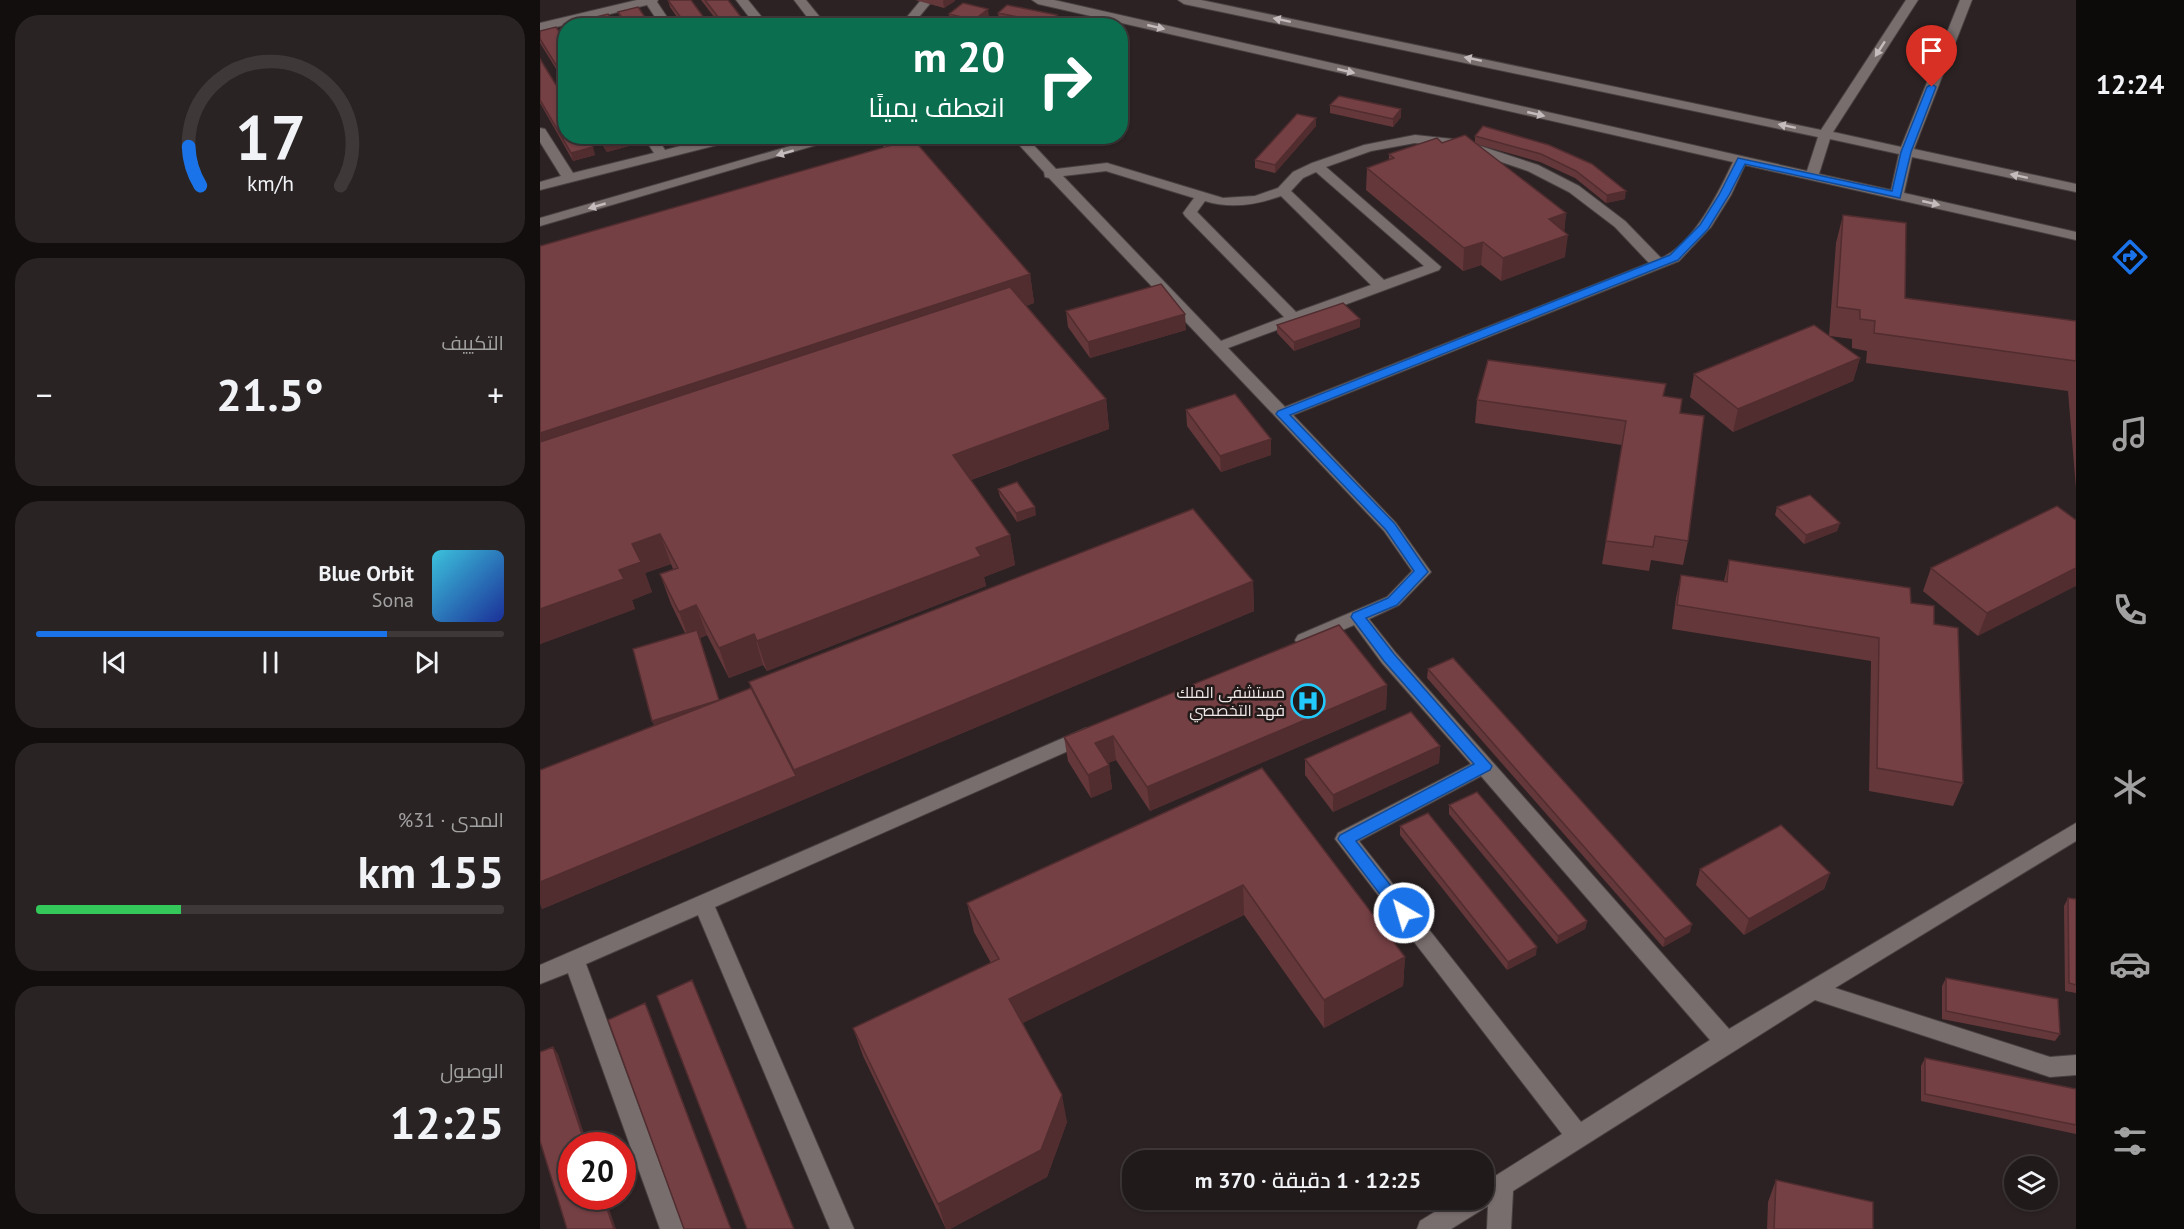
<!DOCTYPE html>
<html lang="ar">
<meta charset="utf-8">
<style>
body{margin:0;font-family:"PT Sans",Cairo,sans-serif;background:#292323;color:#f1f3f6;direction:rtl;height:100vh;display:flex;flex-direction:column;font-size:22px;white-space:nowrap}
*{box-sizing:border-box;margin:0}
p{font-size:20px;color:#a2a1a2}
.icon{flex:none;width:33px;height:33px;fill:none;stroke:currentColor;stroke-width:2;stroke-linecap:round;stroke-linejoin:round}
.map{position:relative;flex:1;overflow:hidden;direction:ltr}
.drawer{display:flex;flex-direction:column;gap:15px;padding:15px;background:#120e0e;width:540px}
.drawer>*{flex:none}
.top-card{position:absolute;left:18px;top:18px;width:570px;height:126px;border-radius:24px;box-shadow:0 2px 4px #0004,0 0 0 2px #3e3839;direction:rtl;background:#0b6e4f;color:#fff;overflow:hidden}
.tools{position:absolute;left:1464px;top:1156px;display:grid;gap:12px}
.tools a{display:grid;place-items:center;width:54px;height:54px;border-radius:50%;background:#211a1a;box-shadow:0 2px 4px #0004,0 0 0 2px #3e3839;font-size:30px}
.speed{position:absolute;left:18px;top:1132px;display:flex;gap:12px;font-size:30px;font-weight:700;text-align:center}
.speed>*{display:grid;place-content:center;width:78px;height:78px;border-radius:50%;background:#211a1a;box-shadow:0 2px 4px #0004,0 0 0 2px #3e3839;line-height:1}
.speed .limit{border:9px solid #d22;background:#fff;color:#111}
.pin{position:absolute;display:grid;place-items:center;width:51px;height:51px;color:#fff;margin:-62px -26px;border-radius:50% 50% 50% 0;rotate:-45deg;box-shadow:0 0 6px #0007}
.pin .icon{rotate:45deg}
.me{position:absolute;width:66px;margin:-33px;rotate:322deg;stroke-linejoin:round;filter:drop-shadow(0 0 4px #0008)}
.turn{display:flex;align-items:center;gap:21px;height:126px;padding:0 24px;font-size:27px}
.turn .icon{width:78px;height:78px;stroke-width:2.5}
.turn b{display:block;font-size:42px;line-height:51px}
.big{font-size:45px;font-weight:600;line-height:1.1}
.drawer .card{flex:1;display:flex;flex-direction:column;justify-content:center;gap:9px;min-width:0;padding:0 21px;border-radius:24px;background:#292323}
.drawer .dial{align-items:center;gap:0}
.dial svg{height:156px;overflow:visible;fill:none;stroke:#3e3839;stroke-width:7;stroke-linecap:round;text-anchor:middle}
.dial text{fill:#f1f3f6;stroke:none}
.song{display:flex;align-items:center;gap:18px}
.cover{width:72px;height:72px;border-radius:9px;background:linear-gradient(135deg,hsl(190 70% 55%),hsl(230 70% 35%))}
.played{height:6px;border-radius:3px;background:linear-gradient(90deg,#1a73e8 75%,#3e3839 75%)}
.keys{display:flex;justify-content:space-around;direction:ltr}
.heat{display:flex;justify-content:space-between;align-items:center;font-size:33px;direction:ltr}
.charge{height:9px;border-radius:4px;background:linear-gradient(90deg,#34c759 31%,#3e3839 0)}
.trip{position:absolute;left:582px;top:1150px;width:372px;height:60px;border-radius:24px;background:#211a1a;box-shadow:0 2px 4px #0004,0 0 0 2px #3e3839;font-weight:600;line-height:60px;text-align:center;direction:rtl}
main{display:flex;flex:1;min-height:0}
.tab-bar{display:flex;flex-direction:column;width:108px;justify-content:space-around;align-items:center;background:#0d0a0a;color:#a2a1a2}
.tab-bar .icon{width:42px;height:42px}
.tab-bar .on{color:#1a73e8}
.tab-bar b{font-size:27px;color:#f1f3f6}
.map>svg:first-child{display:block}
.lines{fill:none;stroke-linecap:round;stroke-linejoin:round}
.minor-casing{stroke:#484141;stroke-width:2}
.minor{fill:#796e6e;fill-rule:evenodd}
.wall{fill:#64373a}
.shaded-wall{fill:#512d30}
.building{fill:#744044;stroke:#512d30;stroke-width:1.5}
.oneway{fill:#c5bdbd}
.route{fill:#1a73e8;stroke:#114b97;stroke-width:1.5}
.labels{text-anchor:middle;stroke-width:5;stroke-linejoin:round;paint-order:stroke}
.poi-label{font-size:16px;fill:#eee7e7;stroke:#221919;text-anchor:end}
</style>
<main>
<nav class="tab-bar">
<b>12:24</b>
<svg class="icon on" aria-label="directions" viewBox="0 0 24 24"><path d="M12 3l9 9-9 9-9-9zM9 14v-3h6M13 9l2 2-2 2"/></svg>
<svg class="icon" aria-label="music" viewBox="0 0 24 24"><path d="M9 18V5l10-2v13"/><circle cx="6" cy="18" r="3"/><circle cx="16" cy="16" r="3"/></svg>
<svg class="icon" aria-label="phone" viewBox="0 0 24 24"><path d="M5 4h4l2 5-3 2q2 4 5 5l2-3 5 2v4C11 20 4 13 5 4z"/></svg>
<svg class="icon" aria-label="climate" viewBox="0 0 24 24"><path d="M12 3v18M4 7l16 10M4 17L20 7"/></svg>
<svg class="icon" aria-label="car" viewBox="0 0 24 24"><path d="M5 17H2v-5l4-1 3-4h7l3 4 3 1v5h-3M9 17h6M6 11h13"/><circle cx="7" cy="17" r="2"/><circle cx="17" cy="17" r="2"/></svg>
<svg class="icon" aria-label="filters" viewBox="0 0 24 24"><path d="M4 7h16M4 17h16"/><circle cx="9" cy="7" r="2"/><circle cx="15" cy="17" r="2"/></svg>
</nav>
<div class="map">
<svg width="1536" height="1229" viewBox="0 0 1536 1229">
<rect width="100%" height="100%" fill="#2c2223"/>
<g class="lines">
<defs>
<path id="minor" d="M97,0H118L117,2L133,26H121L107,5L0,31V23Z
M196,0H208L229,26H216Z
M254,0H266L287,26H274Z
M381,0H393L379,17V26H367V17Z
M492,0H514L1267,171L1278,137L644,4L638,0H661L1281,130L1366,0H1378L1293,132L1361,147L1420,0H1432L1374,149L1536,184V192L1372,157L1364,193L1536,232V240L1205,165L1191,195L1171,227L1139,261L753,415L856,523L891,572L859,605L829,619L856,653L1189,1029L1536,823V841L1295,988L1510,1057L1536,1055V1075L1510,1077L1275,1000L973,1191L971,1229H947L948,1206L911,1229H877L880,1221L914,1200H944V1183L1022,1134L795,839L798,833L931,764L842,663L814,625L764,647L758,645L755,640L758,635L847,597L872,571L844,531L509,178L505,177L504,172L471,136H485L516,169L567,163L683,198L715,196L738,188L753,172L772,163L824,145L875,135L922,140L998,165L1039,186L1085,221L1121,258C1153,245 1179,192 1193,162L498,4ZM1290,139L1359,154L1351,190L1279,174ZM875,143L920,148L988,171L1029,192L1075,227L1109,263L745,407L688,348L899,270L901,267L786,167L831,151ZM566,171L654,198L643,213L645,216L744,317L681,341L523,176ZM776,172L884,266L844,280L751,191L763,178ZM741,196L831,285L756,312L657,212L665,201C691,209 715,205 741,196ZM941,776L1170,1040L1041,1122L819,841Z
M0,128L5,129L33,173L114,153L103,136H116L125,150L178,136L185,137L187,140L185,143L0,190V182L21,176L0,142Z
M285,136H307L0,226V218Z
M373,136H395L351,151L344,147L346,144Z
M546,728L553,730L556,735L553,740L175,907L314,1229H290L158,915L46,964L144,1229H120L28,973L0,984V965Z"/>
</defs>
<use href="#minor" class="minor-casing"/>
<use href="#minor" class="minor"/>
</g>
<path class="wall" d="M128,0L170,26H143L130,7Z
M161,0H188L208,26H181Z
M375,0H414L415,1L404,8Z
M78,12L111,26H85L80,19Z
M458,13L517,15L518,23L515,26H484L459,20Z
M409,14L449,16L438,26H428L410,21Z
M0,31L26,42V85L0,43Z
M0,59L55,155L33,161L0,103Z
M790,105L861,117L853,127L790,113Z
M776,118V126L735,173L715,168V160Z
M57,136H85L89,146L67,152Z
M935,136L1009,145L1085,199L1066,203L1035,178L1000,162L936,144L1026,213L1024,232L1025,257L961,281L941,265L923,271L826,190L827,168L849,160V154L902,143H935Z
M1303,215L1365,298L1536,321V489L1528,391L1326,363L1327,351L1312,348V339L1290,336L1320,358L1313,381L1193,432L1150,397L1154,374L1289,336L1296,243Z
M0,246L490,274L494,303L486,306L566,399L569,429L431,480L470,535L475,565L444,577L446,586L227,671L223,665L189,678L167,635L160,638L179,701L211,688L209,682L713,581L714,611L2,909L114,726L145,633L131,604L120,574L133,569L131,564L105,573L112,592L92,600L95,609L0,644Z
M526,311L646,330L550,358L528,327Z
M737,325L820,327L754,351L737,333Z
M1124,396L1140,413L1148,541L1143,565L1111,560L1109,571L1062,564L1082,445L935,423L937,400Z
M646,410L731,439V455L681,472L647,426Z
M458,489L496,515L477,522L460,497Z
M1517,506L1438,636L1383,591L1391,568Z
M1237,507L1300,523L1297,531L1264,544L1235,515Z
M1189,560L1371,603L1394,624L1423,783L1413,806L1329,791L1331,661L1132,629L1136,598L1141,575L1184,581Z
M888,669L1150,932L1123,947L887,678Z
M847,685L846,709L610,811L576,760L568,763L569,765L572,789L551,798L528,761L524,737Z
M900,746L899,763L793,812L765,775V759Z
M722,768L865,957L863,986L784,1028L704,915L482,1023L527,1122L507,1177L410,1229H406L323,1056L313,1028L451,963L434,932L427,903Z
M909,805L1047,921L1045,929L1017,944L909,814Z
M860,826L996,955L967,970L860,835Z
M1160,869L1290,873L1284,889L1204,935L1156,885Z
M1528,898L1536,899V993L1525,991L1524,906Z
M1406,978L1520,1034L1515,1041L1402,1019V986Z
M1385,1058L1536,1089V1134L1381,1101V1066Z
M1236,1180L1333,1229H1227L1228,1202Z"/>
<path class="shaded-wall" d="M404,0H414L415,1L404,8L403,1Z
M448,9L449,16L438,26H435L434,20Z
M517,15L518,23L515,26H508V23Z
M861,109V117L853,127V119Z
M776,118V126L735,173V165Z
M86,139L89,146L67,152L64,145Z
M53,147L55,155L33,161L31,153Z
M1086,191L1085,199L1066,203L1067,195Z
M1026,213L1024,235L1009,219Z
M1028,235L1025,257L961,281L963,258Z
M943,242L941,265L923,271L924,248Z
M490,274L494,303L0,467V433Z
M645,314L646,330L550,358L548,342Z
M820,319V327L754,351V342Z
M1320,358L1313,381L1193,432L1198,409Z
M566,399L569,429L419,484L413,455Z
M731,439V455L681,472L680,456Z
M495,507L496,515L477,522L476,513Z
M1300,523L1297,531L1264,544L1266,535Z
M120,534L131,564L105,573L112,592L92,600L95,609L0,644V609L79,570L92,544Z
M470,535L475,565L444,577L446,586L227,671L217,641L436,548Z
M1536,568V586L1438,636L1447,613Z
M713,581L714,611L2,909L0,904V882L256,776L254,770Z
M156,605L167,635L160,638L184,716L119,737L112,721L150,642L139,612Z
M214,634L223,665L189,678L179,648Z
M847,685L846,709L610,811L607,787Z
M573,736L576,760L558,767L555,743Z
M900,746L899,763L793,812V795Z
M569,765L572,789L551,798L548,775Z
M1290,873L1284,889L1204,935L1209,919Z
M703,885L704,915L475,1027L469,999Z
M1047,921L1045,929L1017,944L1018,936Z
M1152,924L1150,932L1123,947L1125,939Z
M997,947L996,955L967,970L968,962Z
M865,957L863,986L784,1028V1000Z
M105,1003L109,1011L191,1229Z
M13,1047L18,1054L48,1146H46Z
M522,1095L527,1122L507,1177L410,1229H406L398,1204Z
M63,1197H65L76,1229H74Z"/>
<path class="building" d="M128,0H151L170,26H147Z
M165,0H188L208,26H185Z
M423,3L448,9L434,20L409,14Z
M467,5L517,15L508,23L458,13Z
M98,7L111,26H88L78,12Z
M68,14L76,26H53L48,19Z
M16,27L26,42V81L0,39V31Z
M0,59L26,101V136H47L53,147L31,153L0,100Z
M799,96L861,109L853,119L790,105Z
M757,114L776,118L735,165L715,160Z
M943,126L1009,145L1052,164L1086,191L1067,195L1036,171L1001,154L935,136Z
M925,135L1026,213L1009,219L1028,235L963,258L943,242L924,248L827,168L854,158L849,154L897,138L902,143Z
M59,136H85L86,139L64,145Z
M373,139L490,274L0,433V246Z
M1303,215L1366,223L1365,298L1536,321V361L1334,333L1335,321L1320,319V310L1297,307Z
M621,284L645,314L548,342L526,311Z
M470,287L566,399L413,455L470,535L436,548L441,556L217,641L214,634L179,648L156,605L139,612L120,574L138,568L120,534L92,544L101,562L79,570L84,579L0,609V442Z
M803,303L820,319L754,342L737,325Z
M1274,325L1320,358L1198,409L1154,374Z
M948,360L1126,384L1123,396L1142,399L1140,413L1164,416L1148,541L1115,536L1113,547L1066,541L1086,421L937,400Z
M695,394L731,439L680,456L646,410Z
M477,482L495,507L476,513L458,489Z
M1270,495L1300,523L1266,535L1237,507Z
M1517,506L1536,520V568L1447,613L1391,568Z
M653,509L713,581L254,770L209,682Z
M1189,560L1370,588L1371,603L1394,606V624L1418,628L1423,783L1337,768L1339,638L1137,605L1141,575L1187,582Z
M799,625L847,685L607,787L573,736L555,743L569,765L548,775L524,737Z
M157,630L179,700L112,721L93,649Z
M913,658L1152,924L1125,939L888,669Z
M211,688L256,776L0,882V770Z
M871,712L900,746L793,795L765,759Z
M722,768L865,957L784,1000L703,885L469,999L522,1095L501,1150L398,1204L313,1028L459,959L427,903Z
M937,792L1047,921L1018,936L909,805Z
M888,813L997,947L968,962L860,826Z
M1241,825L1290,873L1209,919L1160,869Z
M1528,898L1536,899V985L1529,983Z
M1406,978L1518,999L1520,1034L1406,1011Z
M152,980L254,1229H207L117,996Z
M105,1003L155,1135L191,1229H144L68,1020Z
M13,1047L46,1146H32V1197H63L74,1229H27L0,1141V1052Z
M1385,1058L1536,1089V1125L1385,1094Z
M1236,1180L1333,1202V1229H1234Z"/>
<defs><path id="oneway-solid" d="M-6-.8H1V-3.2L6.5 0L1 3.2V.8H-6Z" transform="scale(1.5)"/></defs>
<g class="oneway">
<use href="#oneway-solid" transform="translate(742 20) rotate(-168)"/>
<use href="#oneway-solid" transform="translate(616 27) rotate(13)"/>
<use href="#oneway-solid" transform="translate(1340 49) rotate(123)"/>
<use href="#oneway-solid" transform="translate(933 59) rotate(-168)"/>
<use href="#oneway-solid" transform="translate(806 71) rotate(13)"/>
<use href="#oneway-solid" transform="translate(996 114) rotate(13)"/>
<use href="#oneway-solid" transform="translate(1247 126) rotate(-168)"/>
<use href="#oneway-solid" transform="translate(245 153) rotate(164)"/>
<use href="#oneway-solid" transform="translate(1479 176) rotate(-168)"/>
<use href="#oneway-solid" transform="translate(1391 203) rotate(13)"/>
<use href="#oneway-solid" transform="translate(57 206) rotate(164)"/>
</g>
<path class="route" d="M1392,84L1396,87L1371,152L1360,198L1205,164L1189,195L1168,229L1138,260L750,415L855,524L888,572L857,605L826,618L854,654L952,766L950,770L816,841L872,913L869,918L864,920L858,918L798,839L800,835L934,764L844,661L811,617L813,613L848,598L874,571L846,530L736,414L738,411L1130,255L1160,225L1179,195L1198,158L1352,191L1361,152L1387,87Z"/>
<defs>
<symbol id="hospital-ring" viewBox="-11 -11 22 22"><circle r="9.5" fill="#221919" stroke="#21c9fd" stroke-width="1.5"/><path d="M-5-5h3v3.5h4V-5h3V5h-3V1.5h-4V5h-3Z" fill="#21c9fd"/></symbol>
</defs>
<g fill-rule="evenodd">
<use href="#hospital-ring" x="749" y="682" width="38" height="38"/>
</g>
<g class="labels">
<g class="poi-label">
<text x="745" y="698">مستشفى الملك<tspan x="745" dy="18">فهد التخصصي</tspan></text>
</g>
</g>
</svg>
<div class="tools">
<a><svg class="icon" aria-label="layers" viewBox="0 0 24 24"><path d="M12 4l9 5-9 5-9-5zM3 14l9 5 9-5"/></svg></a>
</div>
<div class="speed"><div class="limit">20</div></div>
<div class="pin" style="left:1392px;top:87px;background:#d93025"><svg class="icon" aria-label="arrive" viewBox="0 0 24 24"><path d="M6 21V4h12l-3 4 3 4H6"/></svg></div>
<svg class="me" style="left:864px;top:913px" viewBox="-20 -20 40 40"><circle r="17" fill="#1a73e8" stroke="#fff" stroke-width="3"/><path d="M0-11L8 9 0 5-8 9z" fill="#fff"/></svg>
<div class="trip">12:25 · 1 دقيقة · 370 m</div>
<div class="top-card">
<div class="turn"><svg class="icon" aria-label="right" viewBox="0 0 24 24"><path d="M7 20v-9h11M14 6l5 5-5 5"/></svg><div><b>20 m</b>انعطف يمينًا</div></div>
</div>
</div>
<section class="drawer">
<div class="card dial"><svg viewBox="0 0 100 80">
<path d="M14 69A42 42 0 1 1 86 69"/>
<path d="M14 69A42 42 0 0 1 8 49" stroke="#1a73e8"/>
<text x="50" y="56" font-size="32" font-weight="700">17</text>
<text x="50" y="72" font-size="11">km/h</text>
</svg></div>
<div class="card"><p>التكييف</p>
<div class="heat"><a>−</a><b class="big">21.5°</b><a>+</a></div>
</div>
<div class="card">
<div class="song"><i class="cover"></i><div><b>Blue Orbit</b><p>Sona</p></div></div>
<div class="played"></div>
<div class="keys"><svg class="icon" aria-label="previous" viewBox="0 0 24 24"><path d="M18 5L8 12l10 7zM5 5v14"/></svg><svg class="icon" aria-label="pause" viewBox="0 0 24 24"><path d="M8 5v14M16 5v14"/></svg><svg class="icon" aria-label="next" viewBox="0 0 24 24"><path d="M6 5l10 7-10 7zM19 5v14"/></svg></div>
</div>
<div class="card"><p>المدى · 31%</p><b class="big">155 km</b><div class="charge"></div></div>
<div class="card"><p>الوصول</p><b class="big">12:25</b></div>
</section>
</main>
